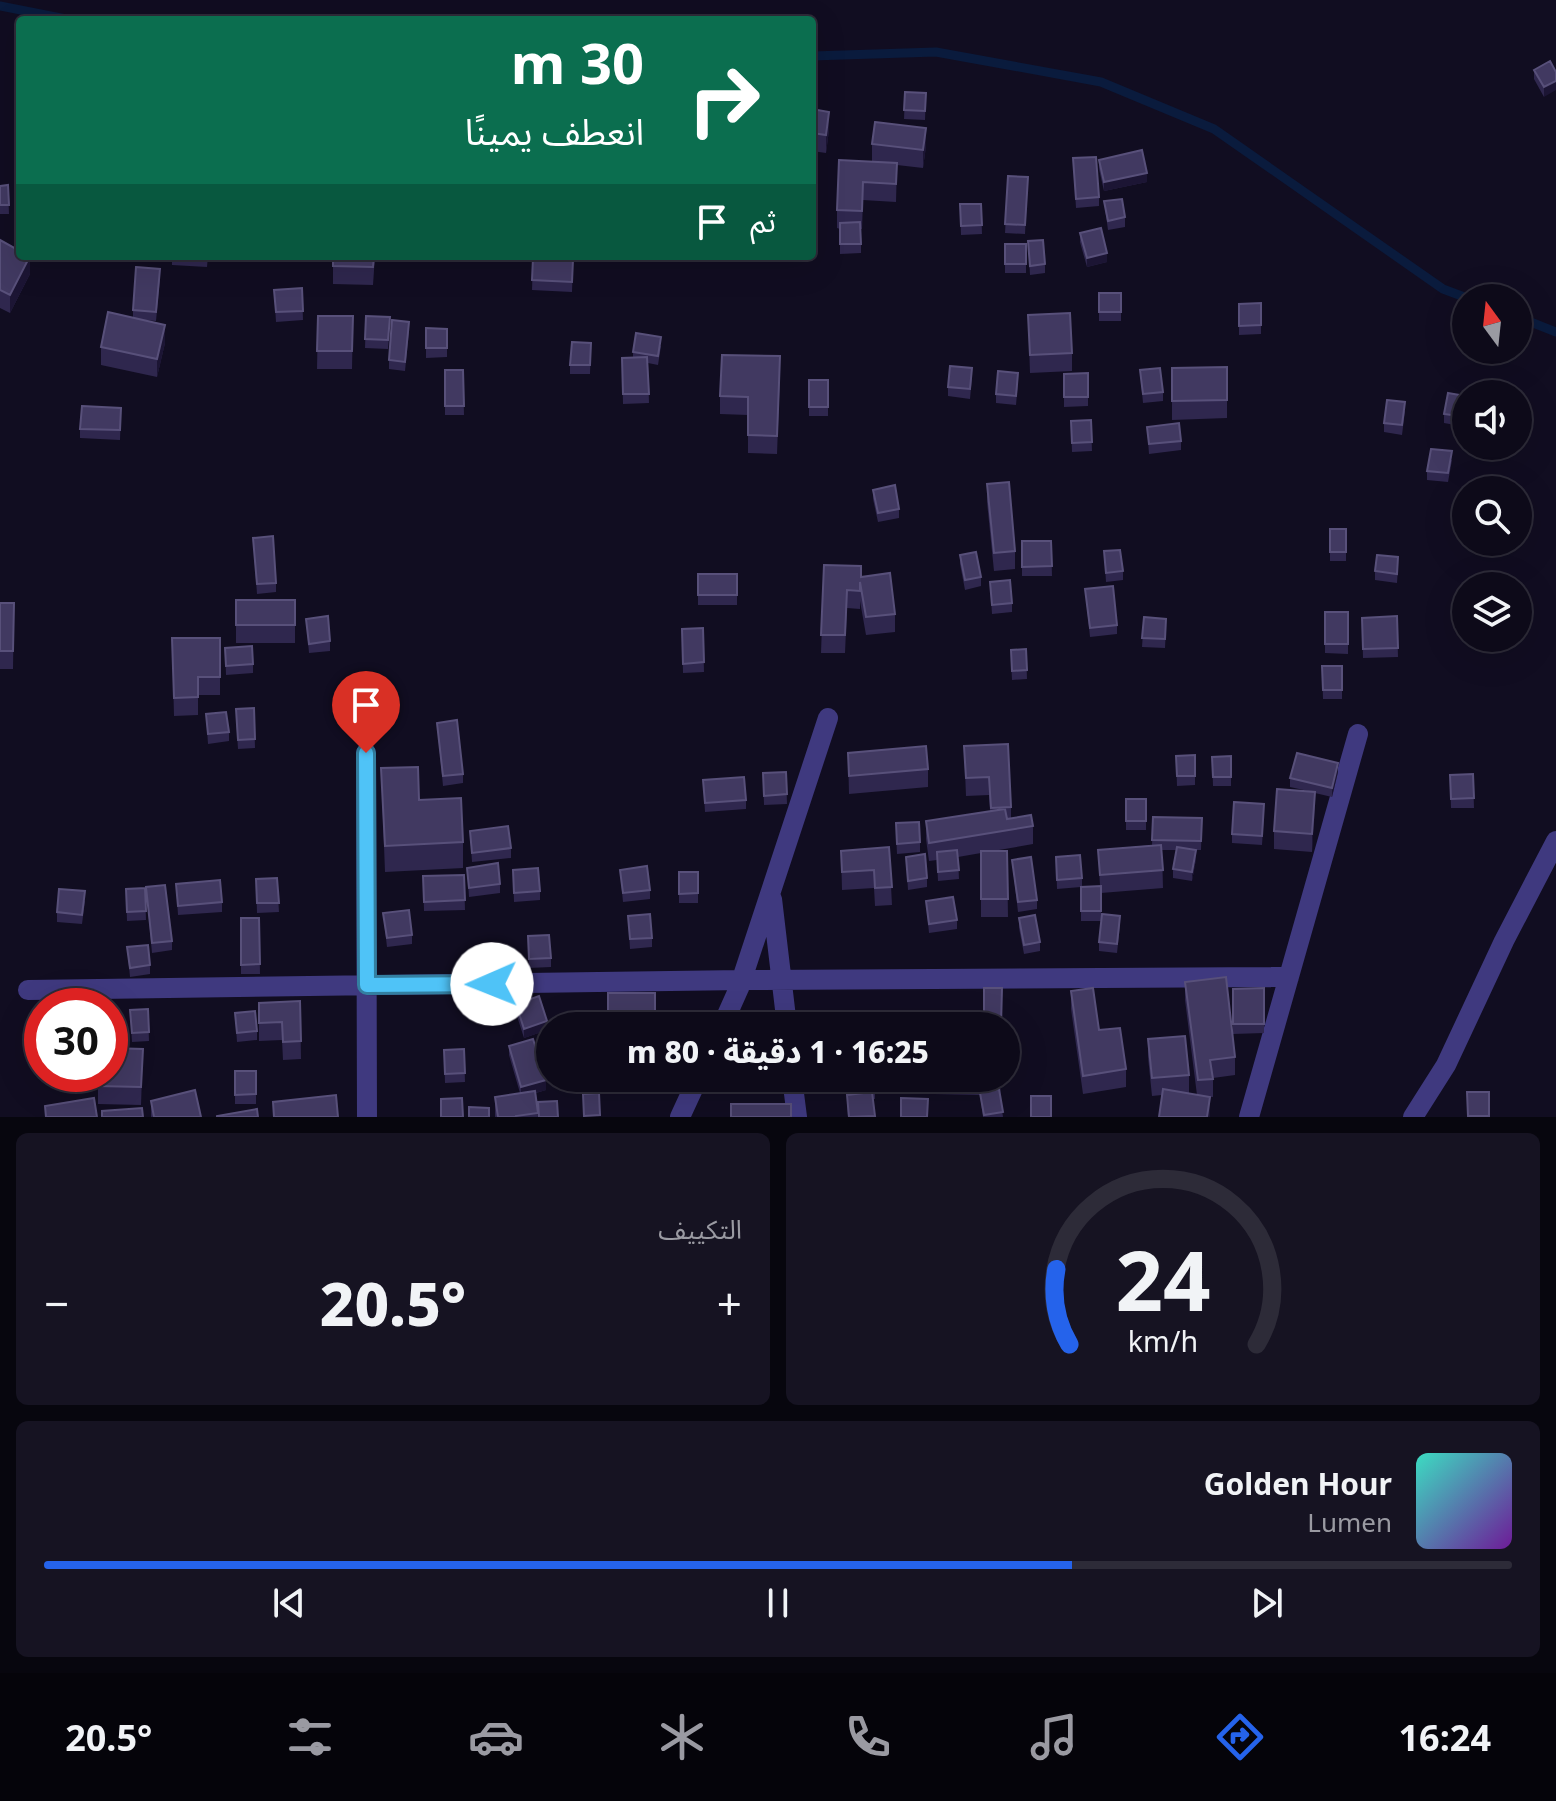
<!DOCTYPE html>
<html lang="ar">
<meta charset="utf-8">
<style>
body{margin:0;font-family:"Noto Sans","Noto Sans Arabic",sans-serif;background:#161322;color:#f1f3f6;direction:rtl;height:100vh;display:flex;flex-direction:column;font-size:30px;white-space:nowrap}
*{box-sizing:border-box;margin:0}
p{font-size:26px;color:#9a9aa2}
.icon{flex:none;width:44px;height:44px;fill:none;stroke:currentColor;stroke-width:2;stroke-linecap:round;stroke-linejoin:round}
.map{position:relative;height:1117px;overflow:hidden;direction:ltr}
.details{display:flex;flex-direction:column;gap:16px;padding:16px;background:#07060e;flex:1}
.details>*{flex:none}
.banner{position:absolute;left:16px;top:16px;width:800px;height:244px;border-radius:8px;box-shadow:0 8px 32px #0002,0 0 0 2px #2d2b38;direction:rtl;background:#0b6e4f;color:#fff;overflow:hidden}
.needle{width:52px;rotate:345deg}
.fabs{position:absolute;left:1452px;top:284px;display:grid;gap:16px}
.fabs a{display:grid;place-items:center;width:80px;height:80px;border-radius:50%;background:#0d0a19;box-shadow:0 8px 32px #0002,0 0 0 2px #2d2b38;font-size:40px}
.speed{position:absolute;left:24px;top:988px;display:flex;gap:16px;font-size:40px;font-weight:700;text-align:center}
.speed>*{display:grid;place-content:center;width:104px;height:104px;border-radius:50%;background:#0d0a19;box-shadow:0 8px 32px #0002,0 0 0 2px #2d2b38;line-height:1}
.speed .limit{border:12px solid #d22;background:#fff;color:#111}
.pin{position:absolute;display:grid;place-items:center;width:68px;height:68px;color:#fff;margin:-82px -34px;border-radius:50% 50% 50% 0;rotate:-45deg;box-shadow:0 0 8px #0007}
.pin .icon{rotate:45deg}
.me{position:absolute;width:88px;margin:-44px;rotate:269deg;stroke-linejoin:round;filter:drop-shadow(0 0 6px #0008)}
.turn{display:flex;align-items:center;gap:28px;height:168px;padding:0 40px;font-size:36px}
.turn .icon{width:104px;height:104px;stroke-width:2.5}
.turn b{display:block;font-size:56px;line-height:68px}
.then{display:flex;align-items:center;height:76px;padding:0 40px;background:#0003;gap:16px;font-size:30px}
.big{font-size:60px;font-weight:800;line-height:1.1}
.details .card{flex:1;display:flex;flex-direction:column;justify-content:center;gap:12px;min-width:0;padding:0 28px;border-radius:12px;background:#161322}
.details .dial{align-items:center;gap:0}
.dial svg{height:208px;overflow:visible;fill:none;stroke:#2d2b38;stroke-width:7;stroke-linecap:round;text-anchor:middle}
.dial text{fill:#f1f3f6;stroke:none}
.song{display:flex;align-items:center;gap:24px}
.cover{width:96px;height:96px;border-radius:12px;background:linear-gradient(135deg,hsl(170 70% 55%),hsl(280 70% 35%))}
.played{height:8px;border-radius:4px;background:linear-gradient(90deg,#2563eb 70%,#2d2b38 70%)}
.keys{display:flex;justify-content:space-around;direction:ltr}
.heat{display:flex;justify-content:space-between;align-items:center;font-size:44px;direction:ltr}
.details .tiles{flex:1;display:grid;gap:16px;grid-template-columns:1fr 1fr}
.card:last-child{grid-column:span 2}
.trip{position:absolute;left:536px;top:1012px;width:484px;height:80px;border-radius:40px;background:#0d0a19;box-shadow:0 8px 32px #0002,0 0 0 2px #2d2b38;font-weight:800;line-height:80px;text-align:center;direction:rtl}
.menu{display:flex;height:128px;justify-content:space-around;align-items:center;background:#05040a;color:#9a9aa2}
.menu .icon{width:56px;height:56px}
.menu .active{color:#2563eb}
.menu b{font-size:36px;color:#f1f3f6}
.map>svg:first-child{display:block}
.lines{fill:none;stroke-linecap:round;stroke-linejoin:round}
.stream{stroke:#0a1b3d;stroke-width:9}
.minor{stroke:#3f397f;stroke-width:20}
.wall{fill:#2f274e}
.shaded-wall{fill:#1c1534}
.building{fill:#413961;stroke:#58507a;stroke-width:2}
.route-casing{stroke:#337fa1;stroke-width:20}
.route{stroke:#4fc3f7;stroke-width:14}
</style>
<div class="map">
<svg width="1556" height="1117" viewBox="0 0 1556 1117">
<rect width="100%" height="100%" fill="#110d21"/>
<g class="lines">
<path class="stream" d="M0,6L71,20
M812,56L936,52L1101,82L1214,129L1443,289L1467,298
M1518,317L1556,332"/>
<path class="minor" d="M366,753L367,1117
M772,899L787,1026
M28,990L742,980L1289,977
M722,1026L739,988L828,718
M792,1078L797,1117
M680,1117L698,1078
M1249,1117L1358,734
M1413,1117L1446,1065L1504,941L1556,841"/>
</g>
<path class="wall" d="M1550,61L1544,97L1534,79V70Z
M905,92L926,93L925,120L904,119Z
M812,109L829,130L826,153L812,151Z
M872,144L926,146L923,168L897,165L896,202L863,200L862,229H861V253L840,254V229L837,228V210L872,162Z
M1073,158L1099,197V206L1076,208Z
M1099,160L1147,182L1104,191L1099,169Z
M1008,176L1028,177L1025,234L1005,233Z
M8,185L9,214H0V186Z
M1104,201L1125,217V227L1108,230Z
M960,204H981L982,234L961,235Z
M1080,233L1107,262L1087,267L1080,242Z
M0,240L30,274L10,313L0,308Z
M1028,241L1045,264V273L1030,275Z
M1005,244H1026V273H1005Z
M172,256H208L207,267L172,265Z
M333,256H375L373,285L333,284Z
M533,258L573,260L572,292L532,290Z
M160,278L156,321L144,320L165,343L157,377L101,365V347L133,318V310Z
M302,288L303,320L276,322L274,290Z
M1099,293H1121V321H1099Z
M1261,303V334L1239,335V304Z
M1028,315L1072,353V371L1030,373Z
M318,316H353L352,369H317Z
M366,316L390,326L388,349L365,348Z
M426,328L447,329V357L426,358Z
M409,331L405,371L389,369V360Z
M591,343L590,374H570V365Z
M661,346L658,365L648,363L649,403L623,404L622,358H633V352Z
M1227,367V418L1172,420V368Z
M445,370H463L464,415H445Z
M1140,370L1163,392V401L1143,403Z
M1088,373V406L1064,407V374Z
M780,374L777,454L748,453V415L720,414V396Z
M972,377L970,399L948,396V387Z
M809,380H828V416H809Z
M1018,382L1016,405L996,403V394Z
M1466,396V427L1444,423V414Z
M121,408L120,440L80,438V429Z
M1405,411L1402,435L1384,432V423Z
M1091,420L1092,451L1072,452L1071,421Z
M1147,427L1181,441V450L1149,454Z
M1452,460L1448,482L1427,480V471Z
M987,484L1015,551V569L994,571L987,502Z
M873,490L899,509V518L878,522L873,499Z
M1330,529H1346V561H1330Z
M253,538L276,583V592L257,594Z
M1022,541H1051L1052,576H1022Z
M1104,551L1123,571V580L1106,582Z
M960,555L981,577V586L965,590L960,564Z
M824,565L861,577L895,614V632L866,635L860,601V609L847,608L845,653H821Z
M1398,567L1397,583L1375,580V571Z
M698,574H737V605H698Z
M990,582L1012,603V612L992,614Z
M1085,589L1117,625V634L1090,637Z
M236,600H295V643H236Z
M0,603H14L13,669H0Z
M1325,612H1348V654L1325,653Z
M1397,616L1398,657L1363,658L1362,618Z
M1144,617L1166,628L1165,648L1142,647Z
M306,619L330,641V651L309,653Z
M703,628L704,672L683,673L682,629Z
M172,638H220V695H198V715L174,716Z
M225,648L253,664V673L226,675Z
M1026,649L1027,679L1012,680L1011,659Z
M1322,666H1342V699H1323Z
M254,708L255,748L238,749L236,718Z
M206,714L229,732V741L208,744Z
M437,723L463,774V783L443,786Z
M964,746L1011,807V818L1033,826V844L993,851H1007L1008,917H981V853L958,857L959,879L938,881L937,860L929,861L926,839V821L990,811L989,795L966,796Z
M848,753L928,769V787L849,794Z
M1195,755V785L1177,786L1176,756Z
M1231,756V786H1213L1212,757Z
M381,768L419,800L463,842V868L385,872Z
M786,772L787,804L764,805L763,773Z
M1338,772L1332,797L1315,793L1312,852L1274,849V831L1308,791L1290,787V778Z
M1473,774L1474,808H1451L1450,775Z
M703,780L746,800V809L705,812Z
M1126,799H1146V830H1126Z
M1264,813L1262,845L1232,843V834Z
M1153,817L1202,818L1201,850H1193L1196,859L1192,881L1173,878V869L1177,850H1162L1163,888L1101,893V921H1081V887L1057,889L1056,857L1082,878V887L1100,886L1098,850L1152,845Z
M470,831L511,848V858L472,862Z
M896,833L920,842V852L897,854Z
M889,847L892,905L875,906L874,888L842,890L841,851Z
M906,857L927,878V887L908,890Z
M1012,860L1037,900V909L1018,912Z
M467,868L500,884V893L469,897Z
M513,870L540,891V900L514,902Z
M620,870L650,890V899L623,902Z
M679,872H698V903H679Z
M464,875L465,910L424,911L423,876Z
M277,878L279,912L257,913L256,879Z
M176,884L222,902V912L178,915Z
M146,887L172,941V950L152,953Z
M145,888L146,920L127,921L126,889Z
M85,901L82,924L57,922V912Z
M926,901L957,920V929L929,933Z
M383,913L412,935V944L387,947Z
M628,916L652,938V947L630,949Z
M241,918H259L260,974H241Z
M1019,918L1040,942V951L1024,954L1019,928Z
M1120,925L1117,953L1099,951V942Z
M528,936L551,958V967L529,968Z
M127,947L150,965V974L130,977Z
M1185,982L1235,1057V1075L1213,1078V1097L1162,1095L1152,1096L1148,1057V1039L1189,1075V1093L1197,1095L1185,1000Z
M1264,988V1033L1233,1034V989Z
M1071,991L1126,1069V1087L1083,1094L1071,1009Z
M300,1001L301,1059L283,1060L282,1040L259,1041V1003Z
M516,1004L547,1030L524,1038L516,1013Z
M148,1009L149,1041L132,1042L130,1010Z
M235,1013L257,1031V1040L237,1042Z
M509,1046L546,1090L536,1093L538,1117H495V1097L520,1093L509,1055Z
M143,1049L141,1105L98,1104V1074Z
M464,1049L465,1082L445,1083L444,1050Z
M235,1071H256V1104H235Z
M848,1078H875V1099H873L875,1117H848L847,1105Z
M934,1078H1001L1000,1095L1003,1117H983L980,1095L934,1094Z
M151,1101L201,1117H151Z"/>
<path class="shaded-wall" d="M1556,81V90L1544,97V87Z
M829,112V130L826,153V135Z
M926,128V146L923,168V150Z
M1147,173V182L1104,191V182Z
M1107,253V262L1087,267V258Z
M30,256V274L10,313V295Z
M165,325V343L157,377V359Z
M1338,763V772L1332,797V788Z
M1315,792V810L1312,852V834Z
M1196,850V859L1192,881V872Z
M547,1021V1030L524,1038V1029Z
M546,1080V1090L521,1097V1087Z
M1210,1097V1117H1207Z"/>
<path class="building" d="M1550,61L1556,72V81L1544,87L1534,70Z
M905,92L926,93L925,111L904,110Z
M812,109L829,112L826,135L812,133Z
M875,122L926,128L923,150L872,144Z
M1142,150L1147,173L1104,182L1099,160Z
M1096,157L1099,197L1076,199L1073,158Z
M839,160L897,163L896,184L863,182L862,211L837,210Z
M1008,176L1028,177L1025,225L1005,224Z
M8,185L9,205H0V186Z
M1122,199L1125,217L1108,221L1104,201Z
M960,204H981L982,225L961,226Z
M860,222L861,244H840V223Z
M1101,228L1107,253L1087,258L1080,233Z
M0,240L20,251V256H30L10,295L0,290Z
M1043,240L1045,264L1030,266L1028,241Z
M1005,244H1026V264H1005Z
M333,256H374L373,267L333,266Z
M533,258L573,260L572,282L532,280Z
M136,267L160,269L156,312L133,310Z
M302,288L303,311L276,312L274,290Z
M1099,293H1121V312H1099Z
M1261,303V325L1239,326V304Z
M108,312L165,325L157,359L101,347Z
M1070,313L1072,353L1030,355L1028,315Z
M318,316H353L352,351H317Z
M366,316L390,317L388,340L365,339Z
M392,320L409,322L405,362L389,360Z
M426,328L447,329V348H426Z
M636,333L661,337L658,356L633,352Z
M572,342L591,343L590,365H570Z
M722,355L780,356L777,436L748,435V397L720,396Z
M647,357L649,394H623L622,358Z
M950,366L972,368L970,389L948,387Z
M1227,367V400L1172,401V368Z
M1160,368L1163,392L1143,394L1140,370Z
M445,370H463L464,406H445Z
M998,371L1018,373L1016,396L996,394Z
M1088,373V397H1064V374Z
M809,380H828V407H809Z
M1448,393L1466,396V417L1444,414Z
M1387,400L1405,402L1402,425L1384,423Z
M82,406L121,408L120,430L80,429Z
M1091,420L1092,442L1072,443L1071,421Z
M1179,423L1181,441L1149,444L1147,427Z
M1431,449L1452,451L1448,473L1427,471Z
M1009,482L1015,551L994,553L987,484Z
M895,485L899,509L878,513L873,490Z
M1330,529H1346V552H1330Z
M273,536L276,583L257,584L253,538Z
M1022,541H1051L1052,566L1022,567Z
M1120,550L1123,571L1106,573L1104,551Z
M976,552L981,577L965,580L960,555Z
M1377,555L1398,557L1397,574L1375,571Z
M824,565L861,566V577L890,573L895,614L866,617L860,582V591L847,590L845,635H821Z
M698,574H737V595H698Z
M1010,580L1012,603L992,605L990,582Z
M1113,586L1117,625L1090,628L1085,589Z
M236,600H295V625H236Z
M0,603H14L13,651H0Z
M1325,612H1348V644H1325Z
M328,616L330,641L309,644L306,619Z
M1397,616L1398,648L1363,649L1362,618Z
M1144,617L1166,619L1165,639L1142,638Z
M703,628L704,662L683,664L682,629Z
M172,638H220V677H198V697L174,698Z
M252,646L253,664L226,666L225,648Z
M1026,649L1027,670L1012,671L1011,650Z
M1322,666H1342V690H1323Z
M254,708L255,739L238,740L236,709Z
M226,712L229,732L208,734L206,714Z
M457,720L463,774L443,776L437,723Z
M1008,744L1011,807L991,808L989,777L966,778L964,746Z
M926,746L928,769L849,776L848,753Z
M1297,753L1338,763L1332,788L1290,778Z
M1195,755V776H1177L1176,756Z
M1231,756V777H1213L1212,757Z
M418,767L419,800L461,798L463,842L385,846L381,768Z
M786,772L787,794L764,796L763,773Z
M1473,774L1474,798L1451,799L1450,775Z
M744,777L746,800L705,803L703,780Z
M1277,789L1315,792L1312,834L1274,831Z
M1126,799H1146V821H1126Z
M1234,802L1264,804L1262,836L1232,834Z
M1005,809L1007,819L1031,815L1033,826L929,843L926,821Z
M1153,817L1202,818L1201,841L1152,840Z
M919,822L920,842L897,844L896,823Z
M508,826L511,848L472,853L470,831Z
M1161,845L1163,870L1100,875L1098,850Z
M889,847L892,887L875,888L874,870L842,872L841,851Z
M1177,847L1196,850L1192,872L1173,869Z
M957,850L959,870L938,872L937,852Z
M981,851H1007L1008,899H981Z
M925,854L927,878L908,881L906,857Z
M1080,855L1082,878L1057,880L1056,857Z
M1031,857L1037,900L1018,902L1012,860Z
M498,863L500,884L469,888L467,868Z
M647,866L650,890L623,893L620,870Z
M538,868L540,891L514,893L513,870Z
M679,872H698V893L679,894Z
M464,875L465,900L424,902L423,876Z
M277,878L279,903H257L256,879Z
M220,880L222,902L178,906L176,884Z
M165,885L172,941L152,943L146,887Z
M1101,886V911H1081V887Z
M145,888L146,911L127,912L126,889Z
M59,889L85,891L82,915L57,912Z
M953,897L957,920L929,924L926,901Z
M409,910L412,935L387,938L383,913Z
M650,914L652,938L630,939L628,916Z
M1102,914L1120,916L1117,944L1099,942Z
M1035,915L1040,942L1024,945L1019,918Z
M241,918H259L260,964L241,965Z
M549,935L551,958L529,959L528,936Z
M148,945L150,965L130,968L127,947Z
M1226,977L1235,1057L1210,1060L1213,1079L1198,1080L1185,982Z
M984,988H1002L1001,1026H984Z
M1093,988L1099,1030L1120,1028L1126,1069L1083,1076L1071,991Z
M1264,988V1024H1233V989Z
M608,993H655V1026H608Z
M539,996L547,1021L524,1029L516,1004Z
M300,1001L301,1041L283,1042L282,1022L259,1023V1003Z
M148,1009L149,1032L132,1033L130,1010Z
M255,1011L257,1031L237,1033L235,1013Z
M1185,1036L1189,1075L1152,1078L1148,1039Z
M533,1039L546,1080L521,1087L509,1046Z
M110,1048L143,1049L141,1087L98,1086V1074H110Z
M464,1049L465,1073L445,1074L444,1050Z
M235,1071H256V1094L235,1095Z
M848,1078H875V1090L848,1091Z
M999,1089L1003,1112L984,1115L980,1093Z
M1163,1089L1210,1097L1207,1117H1159Z
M195,1090L201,1117H154L151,1101Z
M535,1091L538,1113L516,1116V1117H498L495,1097Z
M872,1092L875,1116L849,1117L847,1095Z
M1467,1092H1489V1116H1468Z
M599,1093L600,1115L584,1116L583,1094Z
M336,1095L338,1117H274L273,1102Z
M1031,1096H1051V1117H1031Z
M94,1098L97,1117H46L45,1106Z
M462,1098L463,1117H441V1099Z
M901,1098L928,1099L927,1117H901Z
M557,1101L558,1117H539L538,1102Z
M731,1104H791V1117H731Z
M469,1107L489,1108V1117H469Z
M142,1108L143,1117H102V1111Z
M257,1109L258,1117H217V1116Z"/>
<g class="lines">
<defs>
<path id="route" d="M366,753L367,985L492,984"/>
</defs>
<use href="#route" class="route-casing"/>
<use href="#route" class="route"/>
</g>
</svg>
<div class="fabs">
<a><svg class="needle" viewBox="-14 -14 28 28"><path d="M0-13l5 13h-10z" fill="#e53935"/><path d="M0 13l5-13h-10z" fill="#9a9aa2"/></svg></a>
<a><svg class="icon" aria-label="sound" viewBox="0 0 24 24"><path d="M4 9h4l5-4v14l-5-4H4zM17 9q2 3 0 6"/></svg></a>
<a><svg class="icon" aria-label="search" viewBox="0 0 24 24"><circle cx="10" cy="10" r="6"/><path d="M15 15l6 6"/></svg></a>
<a><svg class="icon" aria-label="layers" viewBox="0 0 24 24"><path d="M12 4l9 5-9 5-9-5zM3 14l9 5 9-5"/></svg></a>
</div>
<div class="speed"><div class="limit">30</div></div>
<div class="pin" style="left:366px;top:753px;background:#d93025"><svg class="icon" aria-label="arrive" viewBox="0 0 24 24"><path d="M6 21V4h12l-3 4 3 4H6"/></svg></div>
<svg class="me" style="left:492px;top:984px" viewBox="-20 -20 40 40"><circle r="19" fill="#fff"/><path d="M0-13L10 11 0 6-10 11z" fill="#4fc3f7"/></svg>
<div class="trip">16:25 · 1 دقيقة · 80 m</div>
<div class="banner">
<div class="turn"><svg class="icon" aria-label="right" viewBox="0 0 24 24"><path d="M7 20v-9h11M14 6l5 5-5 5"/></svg><div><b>30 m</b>انعطف يمينًا</div></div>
<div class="then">ثم<svg class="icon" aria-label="arrive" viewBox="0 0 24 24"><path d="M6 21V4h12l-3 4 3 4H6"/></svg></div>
</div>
</div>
<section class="details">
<div class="tiles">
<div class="card dial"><svg viewBox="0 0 100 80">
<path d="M14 69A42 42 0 1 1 86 69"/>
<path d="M14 69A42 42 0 0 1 9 40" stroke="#2563eb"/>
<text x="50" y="56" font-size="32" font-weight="700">24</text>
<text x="50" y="72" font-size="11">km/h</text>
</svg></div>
<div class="card"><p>التكييف</p>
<div class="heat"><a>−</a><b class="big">20.5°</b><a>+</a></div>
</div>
<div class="card">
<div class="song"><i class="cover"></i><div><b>Golden Hour</b><p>Lumen</p></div></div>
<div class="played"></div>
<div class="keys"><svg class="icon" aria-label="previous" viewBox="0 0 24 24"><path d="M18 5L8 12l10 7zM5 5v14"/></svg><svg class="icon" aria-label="pause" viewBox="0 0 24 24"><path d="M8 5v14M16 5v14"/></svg><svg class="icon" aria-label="next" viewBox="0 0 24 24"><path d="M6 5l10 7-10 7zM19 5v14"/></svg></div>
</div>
</div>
</section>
<nav class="menu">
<b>16:24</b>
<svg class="icon active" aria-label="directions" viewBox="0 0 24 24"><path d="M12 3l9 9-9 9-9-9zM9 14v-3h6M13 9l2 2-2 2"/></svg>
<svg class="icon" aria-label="music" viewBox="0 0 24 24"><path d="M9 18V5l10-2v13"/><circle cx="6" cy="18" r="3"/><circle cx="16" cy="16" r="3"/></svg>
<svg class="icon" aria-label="phone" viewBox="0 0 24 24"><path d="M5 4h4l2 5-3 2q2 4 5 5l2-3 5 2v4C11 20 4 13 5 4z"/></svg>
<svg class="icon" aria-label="climate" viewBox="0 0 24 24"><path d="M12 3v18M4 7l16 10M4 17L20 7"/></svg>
<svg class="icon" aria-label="car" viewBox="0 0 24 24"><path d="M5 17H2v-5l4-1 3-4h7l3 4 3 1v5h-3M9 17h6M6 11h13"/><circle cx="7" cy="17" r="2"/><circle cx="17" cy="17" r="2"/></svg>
<svg class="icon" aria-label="filters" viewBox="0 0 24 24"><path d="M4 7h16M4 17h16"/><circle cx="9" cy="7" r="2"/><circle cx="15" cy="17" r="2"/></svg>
<b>20.5°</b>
</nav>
